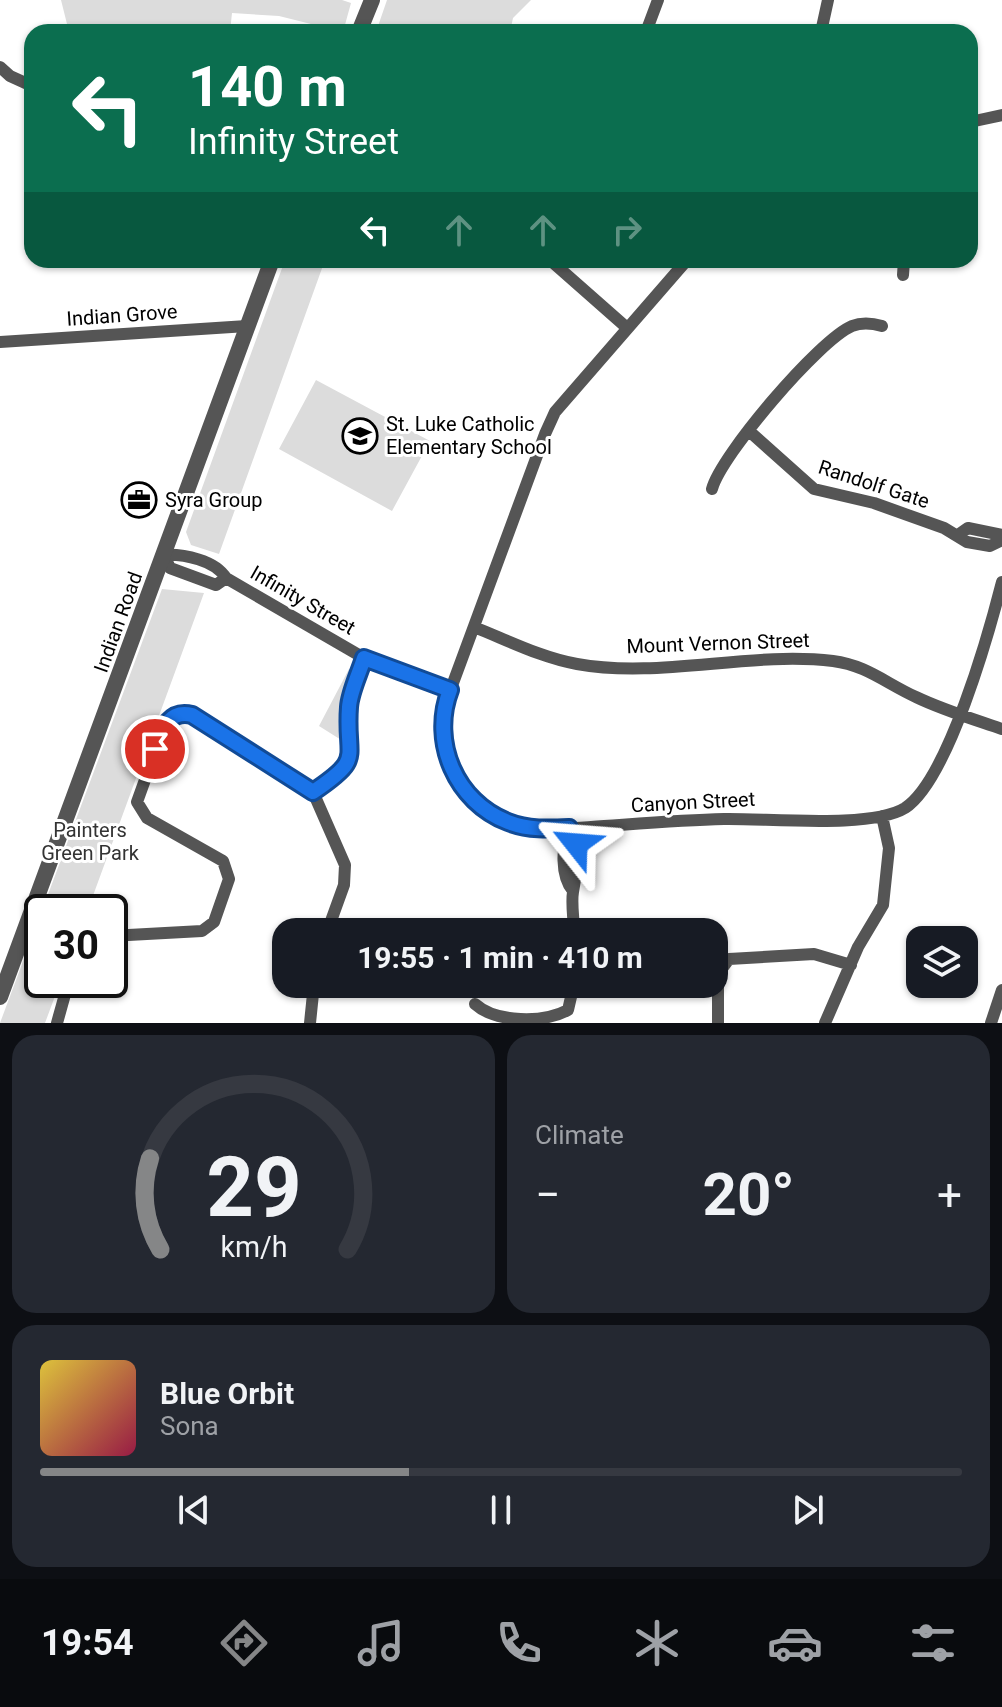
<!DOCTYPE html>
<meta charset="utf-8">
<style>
body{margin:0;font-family:Roboto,sans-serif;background:#242831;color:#f1f3f6;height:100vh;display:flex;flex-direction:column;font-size:30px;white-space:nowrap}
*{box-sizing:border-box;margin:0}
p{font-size:26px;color:#9ea1a6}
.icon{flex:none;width:44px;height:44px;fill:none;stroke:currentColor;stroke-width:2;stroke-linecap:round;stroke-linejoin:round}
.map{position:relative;height:1023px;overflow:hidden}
.sheet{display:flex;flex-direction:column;gap:12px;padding:12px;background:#0d0f14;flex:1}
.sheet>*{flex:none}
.hud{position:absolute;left:24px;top:24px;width:954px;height:244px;border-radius:24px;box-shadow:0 2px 6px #0004;background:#0b6e4f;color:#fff;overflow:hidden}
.controls{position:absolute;left:906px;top:926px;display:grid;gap:16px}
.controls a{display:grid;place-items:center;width:72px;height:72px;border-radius:16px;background:#171b24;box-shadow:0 2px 6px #0004;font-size:40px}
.speed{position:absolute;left:24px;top:894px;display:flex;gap:16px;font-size:40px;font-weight:700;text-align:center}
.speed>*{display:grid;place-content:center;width:104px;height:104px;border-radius:50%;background:#171b24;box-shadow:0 2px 6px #0004;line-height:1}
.speed .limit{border:4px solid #111;border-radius:12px;background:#fff;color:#111}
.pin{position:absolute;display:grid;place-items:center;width:68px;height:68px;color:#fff;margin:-34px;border:4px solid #fff;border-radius:50%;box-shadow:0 2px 8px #0007}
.me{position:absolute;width:88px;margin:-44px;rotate:298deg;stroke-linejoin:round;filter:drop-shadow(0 0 6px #0008)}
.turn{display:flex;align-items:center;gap:28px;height:168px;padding:0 32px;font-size:36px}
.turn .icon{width:104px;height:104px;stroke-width:2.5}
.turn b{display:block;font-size:56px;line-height:68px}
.lanes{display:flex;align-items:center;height:76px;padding:0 32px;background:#0003;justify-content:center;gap:40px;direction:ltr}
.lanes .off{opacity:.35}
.big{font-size:60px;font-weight:700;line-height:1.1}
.sheet .tile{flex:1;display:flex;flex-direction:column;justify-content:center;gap:12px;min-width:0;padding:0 28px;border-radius:24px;background:#242831}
.sheet .dial{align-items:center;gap:0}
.dial svg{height:208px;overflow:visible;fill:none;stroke:#363941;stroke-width:7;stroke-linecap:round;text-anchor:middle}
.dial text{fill:#f1f3f6;stroke:none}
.song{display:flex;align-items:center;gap:24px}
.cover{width:96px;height:96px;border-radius:12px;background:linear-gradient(135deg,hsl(50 70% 55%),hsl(340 70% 35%))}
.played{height:8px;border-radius:4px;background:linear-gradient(90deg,#858687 40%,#363941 40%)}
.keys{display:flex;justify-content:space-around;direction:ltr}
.heat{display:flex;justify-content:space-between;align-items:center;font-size:44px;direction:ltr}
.sheet .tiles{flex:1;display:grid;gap:12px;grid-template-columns:1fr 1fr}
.tile:last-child{grid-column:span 2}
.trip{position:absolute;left:272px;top:918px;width:456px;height:80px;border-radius:24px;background:#171b24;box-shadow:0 2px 6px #0004;font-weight:700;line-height:80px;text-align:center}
.dock{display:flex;height:128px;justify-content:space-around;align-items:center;background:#090b0e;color:#9ea1a6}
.dock .icon{width:56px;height:56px}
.dock .active{color:#858687}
.dock b{font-size:36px;color:#f1f3f6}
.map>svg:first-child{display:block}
.green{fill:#dcdcdc}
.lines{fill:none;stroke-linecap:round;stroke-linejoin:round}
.minor{stroke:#555;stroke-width:12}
.tertiary{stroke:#555;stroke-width:16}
.route-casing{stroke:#114b97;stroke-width:20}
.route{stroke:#1a73e8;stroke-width:14}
.labels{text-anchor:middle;stroke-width:6;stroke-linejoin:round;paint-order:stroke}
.street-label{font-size:20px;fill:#000;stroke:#fff}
.poi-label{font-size:20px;fill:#000;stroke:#fff;text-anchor:start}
.park-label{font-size:20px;fill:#333;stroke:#fff}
</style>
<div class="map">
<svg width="1002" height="1023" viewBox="0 0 1002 1023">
<rect width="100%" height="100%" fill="#fff"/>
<path class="green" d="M61,0H342L351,3L343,32L279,16L232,13L230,32H69Z
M387,0H531L513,18L510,32H376Z
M285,260H325L219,554L191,545L186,532Z
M316,380L430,441L392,511L279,449Z
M162,589L204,593L87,912H42V980H61L45,1023H0Z
M349,669L355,672L339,708L346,743L319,726Z"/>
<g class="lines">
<path class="minor" d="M646,32L658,0
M821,32L828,0
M0,67L10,76L32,86
M970,122L1002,115
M550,260L626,327
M687,260L555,412L545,434L446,702C436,760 468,819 530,828C550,831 571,828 591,827C635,824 680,820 724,819C767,818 871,829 905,808C948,780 989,633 1002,582
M903,275L904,260
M0,342L247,326
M749,431L814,489L874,503L944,528L967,542L990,546L1002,540
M712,489C721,455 819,340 852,326C862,322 872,323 882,326
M958,535L968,528L1002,535
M226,578L216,585L170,568L164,555C184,554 215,560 226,578L364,658L450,690
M474,627C507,640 542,658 577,664C659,679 750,651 833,661C866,665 887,684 916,697C943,710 973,719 1002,729
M313,792C365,757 345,759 349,707C351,692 359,674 364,658
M569,828C580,850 577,870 573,892C571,904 574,920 574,932
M569,828C562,846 560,875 573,891
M110,936L202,931L214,922L229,879L223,861L147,818L137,802L164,727L171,718L182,712L223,732L313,792L345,865L344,885L327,932
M475,1004C496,1023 544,1023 568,1010L574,984
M57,1023L69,980
M310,1023L314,984
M718,1023V974L729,959L814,954L851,965
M825,1023L858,947L883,905L889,848L882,816
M991,1023L1002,990"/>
<path class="tertiary" d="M359,32L372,0
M0,997L272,260"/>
</g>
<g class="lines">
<defs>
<path id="route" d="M155,749C162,731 168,709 192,715L313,792C365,757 345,760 349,707C350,692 359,674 364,658L450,690C430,742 456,802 508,822C528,830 549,829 569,828L576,844"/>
</defs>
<use href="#route" class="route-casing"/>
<use href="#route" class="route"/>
</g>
<defs>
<symbol id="school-ring" viewBox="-11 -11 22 22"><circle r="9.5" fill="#fff" stroke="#000" stroke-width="1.5"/><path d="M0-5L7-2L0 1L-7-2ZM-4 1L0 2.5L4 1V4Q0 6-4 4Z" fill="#000"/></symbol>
<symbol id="office-ring" viewBox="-11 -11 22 22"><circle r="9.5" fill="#fff" stroke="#000" stroke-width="1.5"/><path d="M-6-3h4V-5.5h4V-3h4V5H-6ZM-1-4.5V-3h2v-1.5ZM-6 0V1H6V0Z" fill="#000"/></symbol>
</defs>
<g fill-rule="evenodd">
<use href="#school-ring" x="340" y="416" width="40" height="40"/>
<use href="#office-ring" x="119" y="480" width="40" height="40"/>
</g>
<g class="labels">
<g class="street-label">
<text transform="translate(122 315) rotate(-4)" y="7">Indian Grove</text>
<text transform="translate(874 484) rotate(18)" y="7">Randolf Gate</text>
<text transform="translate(303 600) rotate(30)" y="7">Infinity Street</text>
<text transform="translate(118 622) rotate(-70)" y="7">Indian Road</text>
<text transform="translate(718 643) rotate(-2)" y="7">Mount Vernon Street</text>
<text transform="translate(693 802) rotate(-3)" y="7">Canyon Street</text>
</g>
<g class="poi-label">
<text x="386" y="431">St. Luke Catholic<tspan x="386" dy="23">Elementary School</tspan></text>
<text x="165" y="507">Syra Group</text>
</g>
<g class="park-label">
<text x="90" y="837">Painters<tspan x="90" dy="23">Green Park</tspan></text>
</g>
</g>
</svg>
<div class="controls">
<a><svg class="icon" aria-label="layers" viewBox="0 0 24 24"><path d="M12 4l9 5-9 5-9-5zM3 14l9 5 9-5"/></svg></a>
</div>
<div class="speed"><div class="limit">30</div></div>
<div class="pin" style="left:155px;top:749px;background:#d93025"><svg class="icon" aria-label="arrive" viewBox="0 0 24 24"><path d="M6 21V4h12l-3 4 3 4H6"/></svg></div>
<svg class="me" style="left:576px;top:844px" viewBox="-20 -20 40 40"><path d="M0-17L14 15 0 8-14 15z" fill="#1a73e8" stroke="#fff" stroke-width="4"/></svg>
<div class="trip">19:55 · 1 min · 410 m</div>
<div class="hud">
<div class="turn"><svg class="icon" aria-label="left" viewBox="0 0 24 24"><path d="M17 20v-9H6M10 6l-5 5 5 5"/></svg><div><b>140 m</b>Infinity Street</div></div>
<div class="lanes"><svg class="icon" aria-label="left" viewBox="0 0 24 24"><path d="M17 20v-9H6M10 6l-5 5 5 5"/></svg><svg class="icon off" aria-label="ahead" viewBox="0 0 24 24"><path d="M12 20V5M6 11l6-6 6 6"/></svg><svg class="icon off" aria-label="ahead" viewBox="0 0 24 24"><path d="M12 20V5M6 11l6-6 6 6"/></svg><svg class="icon off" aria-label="right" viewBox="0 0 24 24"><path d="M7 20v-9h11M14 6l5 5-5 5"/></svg></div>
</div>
</div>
<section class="sheet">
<div class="tiles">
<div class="tile dial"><svg viewBox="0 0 100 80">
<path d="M14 69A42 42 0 1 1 86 69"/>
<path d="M14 69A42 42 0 0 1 10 34" stroke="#858687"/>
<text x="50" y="56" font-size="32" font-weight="700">29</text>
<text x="50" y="72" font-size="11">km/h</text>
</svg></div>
<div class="tile"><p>Climate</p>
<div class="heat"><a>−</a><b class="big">20°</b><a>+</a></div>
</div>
<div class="tile">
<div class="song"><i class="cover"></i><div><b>Blue Orbit</b><p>Sona</p></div></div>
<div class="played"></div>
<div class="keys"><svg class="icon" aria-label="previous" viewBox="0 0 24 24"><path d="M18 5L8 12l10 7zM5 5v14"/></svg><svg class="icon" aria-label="pause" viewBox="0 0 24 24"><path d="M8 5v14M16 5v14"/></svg><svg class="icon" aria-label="next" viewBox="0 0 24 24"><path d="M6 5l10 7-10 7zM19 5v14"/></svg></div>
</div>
</div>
</section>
<nav class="dock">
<b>19:54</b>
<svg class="icon active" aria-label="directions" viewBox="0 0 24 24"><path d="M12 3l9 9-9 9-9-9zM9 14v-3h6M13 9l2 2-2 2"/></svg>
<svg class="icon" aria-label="music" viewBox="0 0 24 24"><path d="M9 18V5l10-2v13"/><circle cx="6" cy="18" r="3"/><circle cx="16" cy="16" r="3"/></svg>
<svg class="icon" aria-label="phone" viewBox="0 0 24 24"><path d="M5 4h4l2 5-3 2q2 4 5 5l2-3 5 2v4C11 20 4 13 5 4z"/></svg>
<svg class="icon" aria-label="climate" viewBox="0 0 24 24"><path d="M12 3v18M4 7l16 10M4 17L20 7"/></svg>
<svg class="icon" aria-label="car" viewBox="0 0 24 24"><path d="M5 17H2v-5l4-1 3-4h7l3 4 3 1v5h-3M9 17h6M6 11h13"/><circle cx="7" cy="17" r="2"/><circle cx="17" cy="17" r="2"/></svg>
<svg class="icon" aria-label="filters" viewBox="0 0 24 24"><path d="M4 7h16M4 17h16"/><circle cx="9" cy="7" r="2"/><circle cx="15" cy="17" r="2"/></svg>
</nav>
